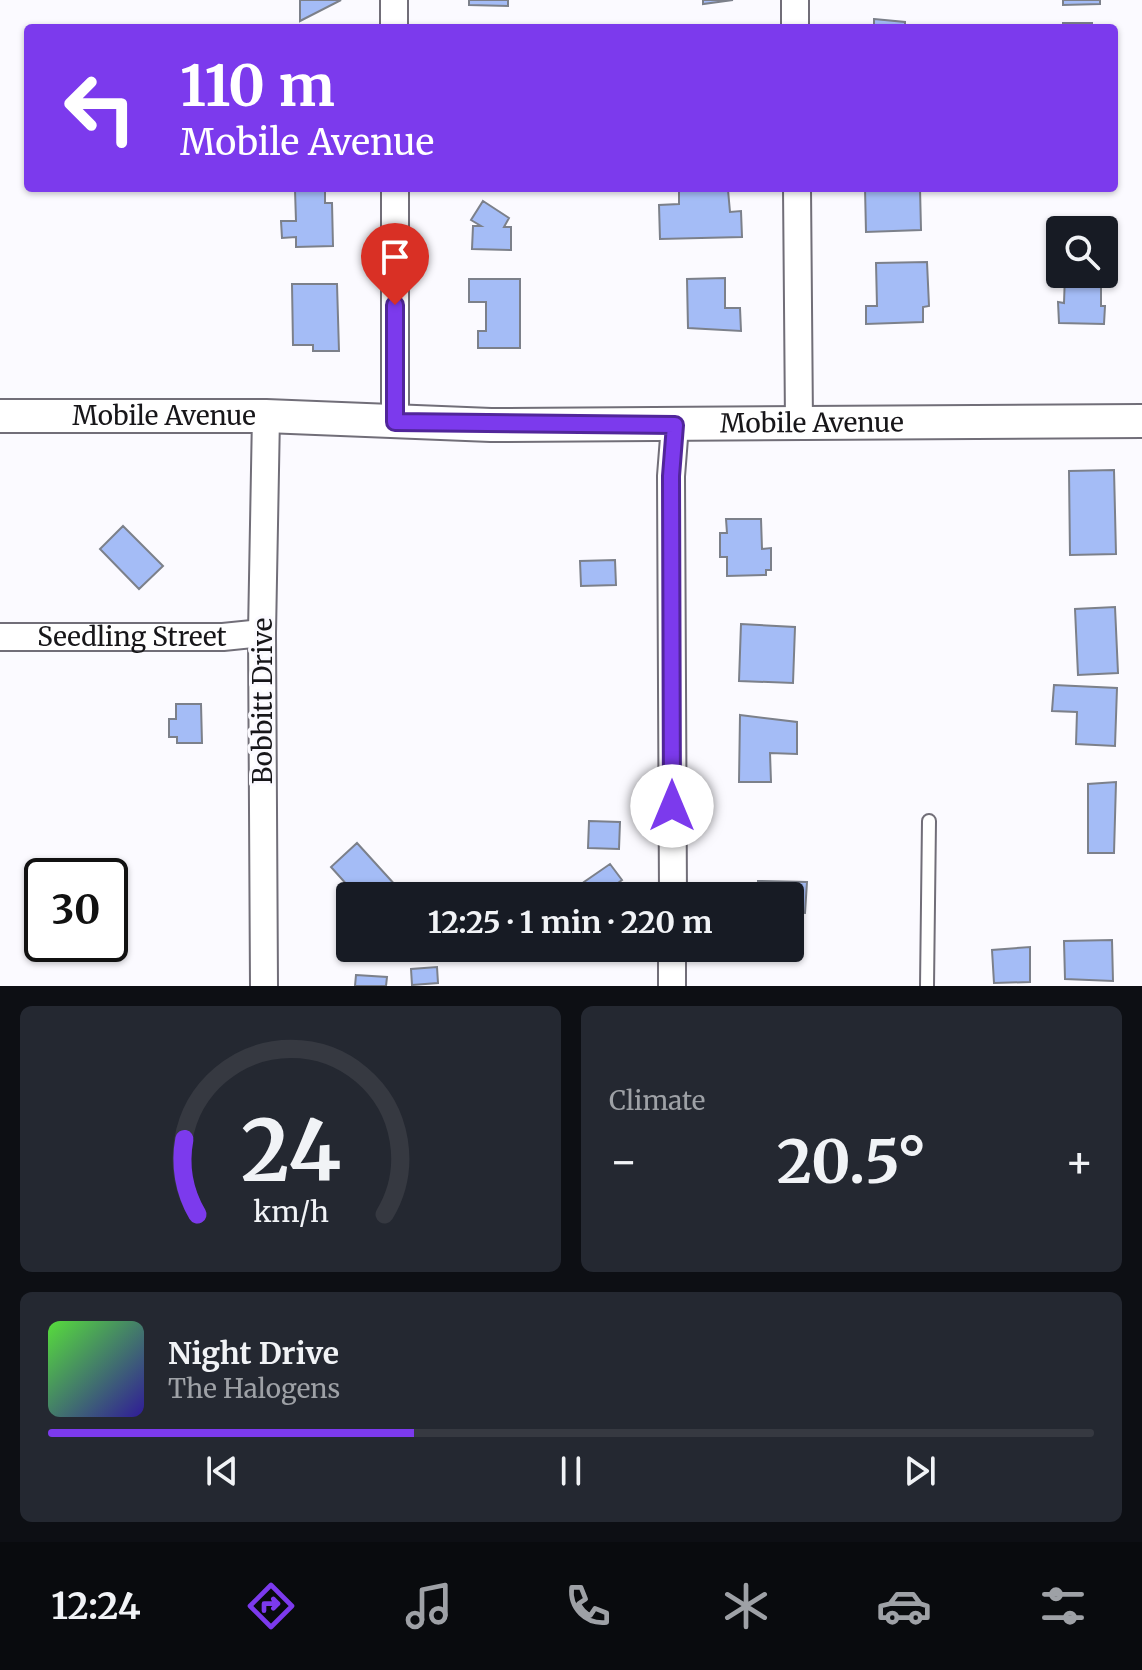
<!DOCTYPE html>
<meta charset="utf-8">
<style>
body{margin:0;font-family:Merriweather,serif;background:#242831;color:#f1f3f6;height:100vh;display:flex;flex-direction:column;font-size:30px;white-space:nowrap}
*{box-sizing:border-box;margin:0}
p{font-size:26px;color:#9ea1a6}
.icon{flex:none;width:44px;height:44px;fill:none;stroke:currentColor;stroke-width:2;stroke-linecap:round;stroke-linejoin:round}
.map{position:relative;height:986px;overflow:hidden}
.details{display:flex;flex-direction:column;gap:20px;padding:20px;background:#0d0f14;flex:1}
.details>*{flex:none}
.hud{position:absolute;left:24px;top:24px;width:1094px;height:168px;border-radius:8px;box-shadow:0 2px 6px #0004;background:#7c3aed;color:#fff;overflow:hidden}
.buttons{position:absolute;left:1046px;top:216px;display:grid;gap:16px}
.buttons a{display:grid;place-items:center;width:72px;height:72px;border-radius:8px;background:#171b24;box-shadow:0 2px 6px #0004;font-size:40px}
.speed{position:absolute;left:24px;top:858px;display:flex;gap:16px;font-size:40px;font-weight:700;text-align:center}
.speed>*{display:grid;place-content:center;width:104px;height:104px;border-radius:50%;background:#171b24;box-shadow:0 2px 6px #0004;line-height:1}
.speed .limit{border:4px solid #111;border-radius:12px;background:#fff;color:#111}
.pin{position:absolute;display:grid;place-items:center;width:68px;height:68px;color:#fff;margin:-82px -34px;border-radius:50% 50% 50% 0;rotate:-45deg;box-shadow:0 0 8px #0007}
.pin .icon{rotate:45deg}
.me{position:absolute;width:88px;margin:-44px;rotate:0deg;stroke-linejoin:round;filter:drop-shadow(0 0 6px #0008)}
.turn{display:flex;align-items:center;gap:28px;height:168px;padding:0 24px;font-size:36px}
.turn .icon{width:104px;height:104px;stroke-width:2.5}
.turn b{display:block;font-size:56px;line-height:68px}
.big{font-size:60px;font-weight:700;line-height:1.1}
.details .card{flex:1;display:flex;flex-direction:column;justify-content:center;gap:12px;min-width:0;padding:0 28px;border-radius:12px;background:#242831}
.details .dial{align-items:center;gap:0}
.dial svg{height:208px;overflow:visible;fill:none;stroke:#363941;stroke-width:7;stroke-linecap:round;text-anchor:middle}
.dial text{fill:#f1f3f6;stroke:none}
.song{display:flex;align-items:center;gap:24px}
.cover{width:96px;height:96px;border-radius:12px;background:linear-gradient(135deg,hsl(110 70% 55%),hsl(250 70% 35%))}
.played{height:8px;border-radius:4px;background:linear-gradient(90deg,#7c3aed 35%,#363941 35%)}
.keys{display:flex;justify-content:space-around;direction:ltr}
.heat{display:flex;justify-content:space-between;align-items:center;font-size:44px;direction:ltr}
.details .tiles{flex:1;display:grid;gap:20px;grid-template-columns:1fr 1fr}
.card:last-child{grid-column:span 2}
.trip{position:absolute;left:336px;top:882px;width:468px;height:80px;border-radius:8px;background:#171b24;box-shadow:0 2px 6px #0004;font-weight:700;line-height:80px;text-align:center}
.tabs{display:flex;height:128px;justify-content:space-around;align-items:center;background:#090b0e;color:#9ea1a6}
.tabs .icon{width:56px;height:56px}
.tabs .selected{color:#7c3aed}
.tabs b{font-size:36px;color:#f1f3f6}
.map>svg:first-child{display:block}
.building{fill:#a4bcf6;stroke:#7c808a;stroke-width:2}
.lines{fill:none;stroke-linecap:round;stroke-linejoin:round}
.service-casing{stroke:#716e78;stroke-width:16}
.minor-casing{stroke:#716e78;stroke-width:30}
.tertiary-casing{stroke:#716e78;stroke-width:36}
.service{stroke:#fff;stroke-width:12}
.minor{stroke:#fff;stroke-width:26}
.tertiary{stroke:#fff;stroke-width:32}
.route-casing{stroke:#51269a;stroke-width:20}
.route{stroke:#7c3aed;stroke-width:14}
.labels{text-anchor:middle;stroke-width:6;stroke-linejoin:round;paint-order:stroke}
.street-label{font-size:26px;fill:#171619;stroke:#fbfaff}
</style>
<div class="map">
<svg width="1142" height="986" viewBox="0 0 1142 986">
<rect width="100%" height="100%" fill="#fbfaff"/>
<path class="building" d="M300,0H341L300,21Z
M469,0H508V6L469,5Z
M703,0H733L703,4Z
M1063,0H1100V4L1063,5Z
M874,19L905,22V28H874Z
M1063,23H1092V28H1063Z
M679,188L728,190L730,212L741,211L742,237L660,239L659,205L679,204Z
M865,188H920L921,230L866,232Z
M295,190H325V203H332L333,246L296,247V237L282,238L281,221H296Z
M483,201L509,218L504,227H511V250L472,249L473,226H481L471,220Z
M927,262L929,306L923,307V322L866,324V306H877L876,263Z
M1065,274H1101V306H1105L1104,324L1059,323L1058,302L1064,303Z
M725,278V308H740L741,331L688,328L687,279Z
M469,279H520V348H478V331H486V302H469Z
M292,284H337L339,351H313V345H293Z
M1114,470L1116,554L1070,555L1069,471Z
M726,519H761L762,549L771,548V570H766V575L727,576V557H720V533H727Z
M123,526L163,566L139,589L100,549Z
M615,560L616,585L581,586L580,561Z
M1115,607L1118,673L1078,675L1075,609Z
M741,624L795,627L793,683L739,681Z
M1054,685L1117,688L1115,746L1076,744L1077,712L1052,711Z
M176,704H201L202,743H177V737H169V719H176Z
M740,715L797,722V754L770,753L771,782H739Z
M1116,782L1114,853H1088V784Z
M589,821L620,822L619,849L588,848Z
M357,843L397,887L387,896H357L331,867Z
M610,864L622,880L600,896H594L584,882Z
M758,881L807,882L805,913L790,912V896H758Z
M1112,940L1113,981L1065,979L1064,941Z
M1030,947V982L994,983L992,950Z
M403,948H433V955H403Z
M437,967L438,983L412,985L411,969Z
M356,975L387,977L386,986H355Z"/>
<g class="lines">
<defs>
<path id="service" d="M927,986L929,821"/>
<g id="minor">
<path d="M394,0V28"/>
<path d="M795,0V28"/>
<path d="M395,188V422"/>
<path d="M797,188L799,422"/>
<path id="s1" d="M0,637H223L262,633"/>
<path d="M673,896L671,476L675,425"/>
<path d="M264,986L262,633L266,416"/>
<path d="M672,986V948"/>
</g>
<g id="tertiary">
<path id="s2" d="M0,416H266L491,425L1142,421"/>
</g>
</defs>
<use href="#service" class="service-casing"/>
<use href="#minor" class="minor-casing"/>
<use href="#tertiary" class="tertiary-casing"/>
<use href="#service" class="service"/>
<use href="#minor" class="minor"/>
<use href="#tertiary" class="tertiary"/>
</g>
<g class="lines">
<defs>
<path id="route" d="M395,305V422L675,425L671,476L672,806"/>
</defs>
<use href="#route" class="route-casing"/>
<use href="#route" class="route"/>
</g>
<g class="labels">
<g class="street-label">
<text dy="9" stroke="none"><textPath href="#s2" startOffset="164">Mobile Avenue</textPath></text>
<text dy="9" stroke="none"><textPath href="#s2" startOffset="812">Mobile Avenue</textPath></text>
<text dy="9" stroke="none"><textPath href="#s1" startOffset="132">Seedling Street</textPath></text>
<text transform="translate(263 701) rotate(-90)" y="9">Bobbitt Drive</text>
</g>
</g>
</svg>
<div class="buttons">
<a><svg class="icon" aria-label="search" viewBox="0 0 24 24"><circle cx="10" cy="10" r="6"/><path d="M15 15l6 6"/></svg></a>
</div>
<div class="speed"><div class="limit">30</div></div>
<div class="pin" style="left:395px;top:305px;background:#d93025"><svg class="icon" aria-label="arrive" viewBox="0 0 24 24"><path d="M6 21V4h12l-3 4 3 4H6"/></svg></div>
<svg class="me" style="left:672px;top:806px" viewBox="-20 -20 40 40"><circle r="19" fill="#fff"/><path d="M0-13L10 11 0 6-10 11z" fill="#7c3aed"/></svg>
<div class="trip">12:25 · 1 min · 220 m</div>
<div class="hud">
<div class="turn"><svg class="icon" aria-label="left" viewBox="0 0 24 24"><path d="M17 20v-9H6M10 6l-5 5 5 5"/></svg><div><b>110 m</b>Mobile Avenue</div></div>
</div>
</div>
<section class="details">
<div class="tiles">
<div class="card dial"><svg viewBox="0 0 100 80">
<path d="M14 69A42 42 0 1 1 86 69"/>
<path d="M14 69A42 42 0 0 1 9 40" stroke="#7c3aed"/>
<text x="50" y="56" font-size="32" font-weight="700">24</text>
<text x="50" y="72" font-size="11">km/h</text>
</svg></div>
<div class="card"><p>Climate</p>
<div class="heat"><a>−</a><b class="big">20.5°</b><a>+</a></div>
</div>
<div class="card">
<div class="song"><i class="cover"></i><div><b>Night Drive</b><p>The Halogens</p></div></div>
<div class="played"></div>
<div class="keys"><svg class="icon" aria-label="previous" viewBox="0 0 24 24"><path d="M18 5L8 12l10 7zM5 5v14"/></svg><svg class="icon" aria-label="pause" viewBox="0 0 24 24"><path d="M8 5v14M16 5v14"/></svg><svg class="icon" aria-label="next" viewBox="0 0 24 24"><path d="M6 5l10 7-10 7zM19 5v14"/></svg></div>
</div>
</div>
</section>
<nav class="tabs">
<b>12:24</b>
<svg class="icon selected" aria-label="directions" viewBox="0 0 24 24"><path d="M12 3l9 9-9 9-9-9zM9 14v-3h6M13 9l2 2-2 2"/></svg>
<svg class="icon" aria-label="music" viewBox="0 0 24 24"><path d="M9 18V5l10-2v13"/><circle cx="6" cy="18" r="3"/><circle cx="16" cy="16" r="3"/></svg>
<svg class="icon" aria-label="phone" viewBox="0 0 24 24"><path d="M5 4h4l2 5-3 2q2 4 5 5l2-3 5 2v4C11 20 4 13 5 4z"/></svg>
<svg class="icon" aria-label="climate" viewBox="0 0 24 24"><path d="M12 3v18M4 7l16 10M4 17L20 7"/></svg>
<svg class="icon" aria-label="car" viewBox="0 0 24 24"><path d="M5 17H2v-5l4-1 3-4h7l3 4 3 1v5h-3M9 17h6M6 11h13"/><circle cx="7" cy="17" r="2"/><circle cx="17" cy="17" r="2"/></svg>
<svg class="icon" aria-label="filters" viewBox="0 0 24 24"><path d="M4 7h16M4 17h16"/><circle cx="9" cy="7" r="2"/><circle cx="15" cy="17" r="2"/></svg>
</nav>
